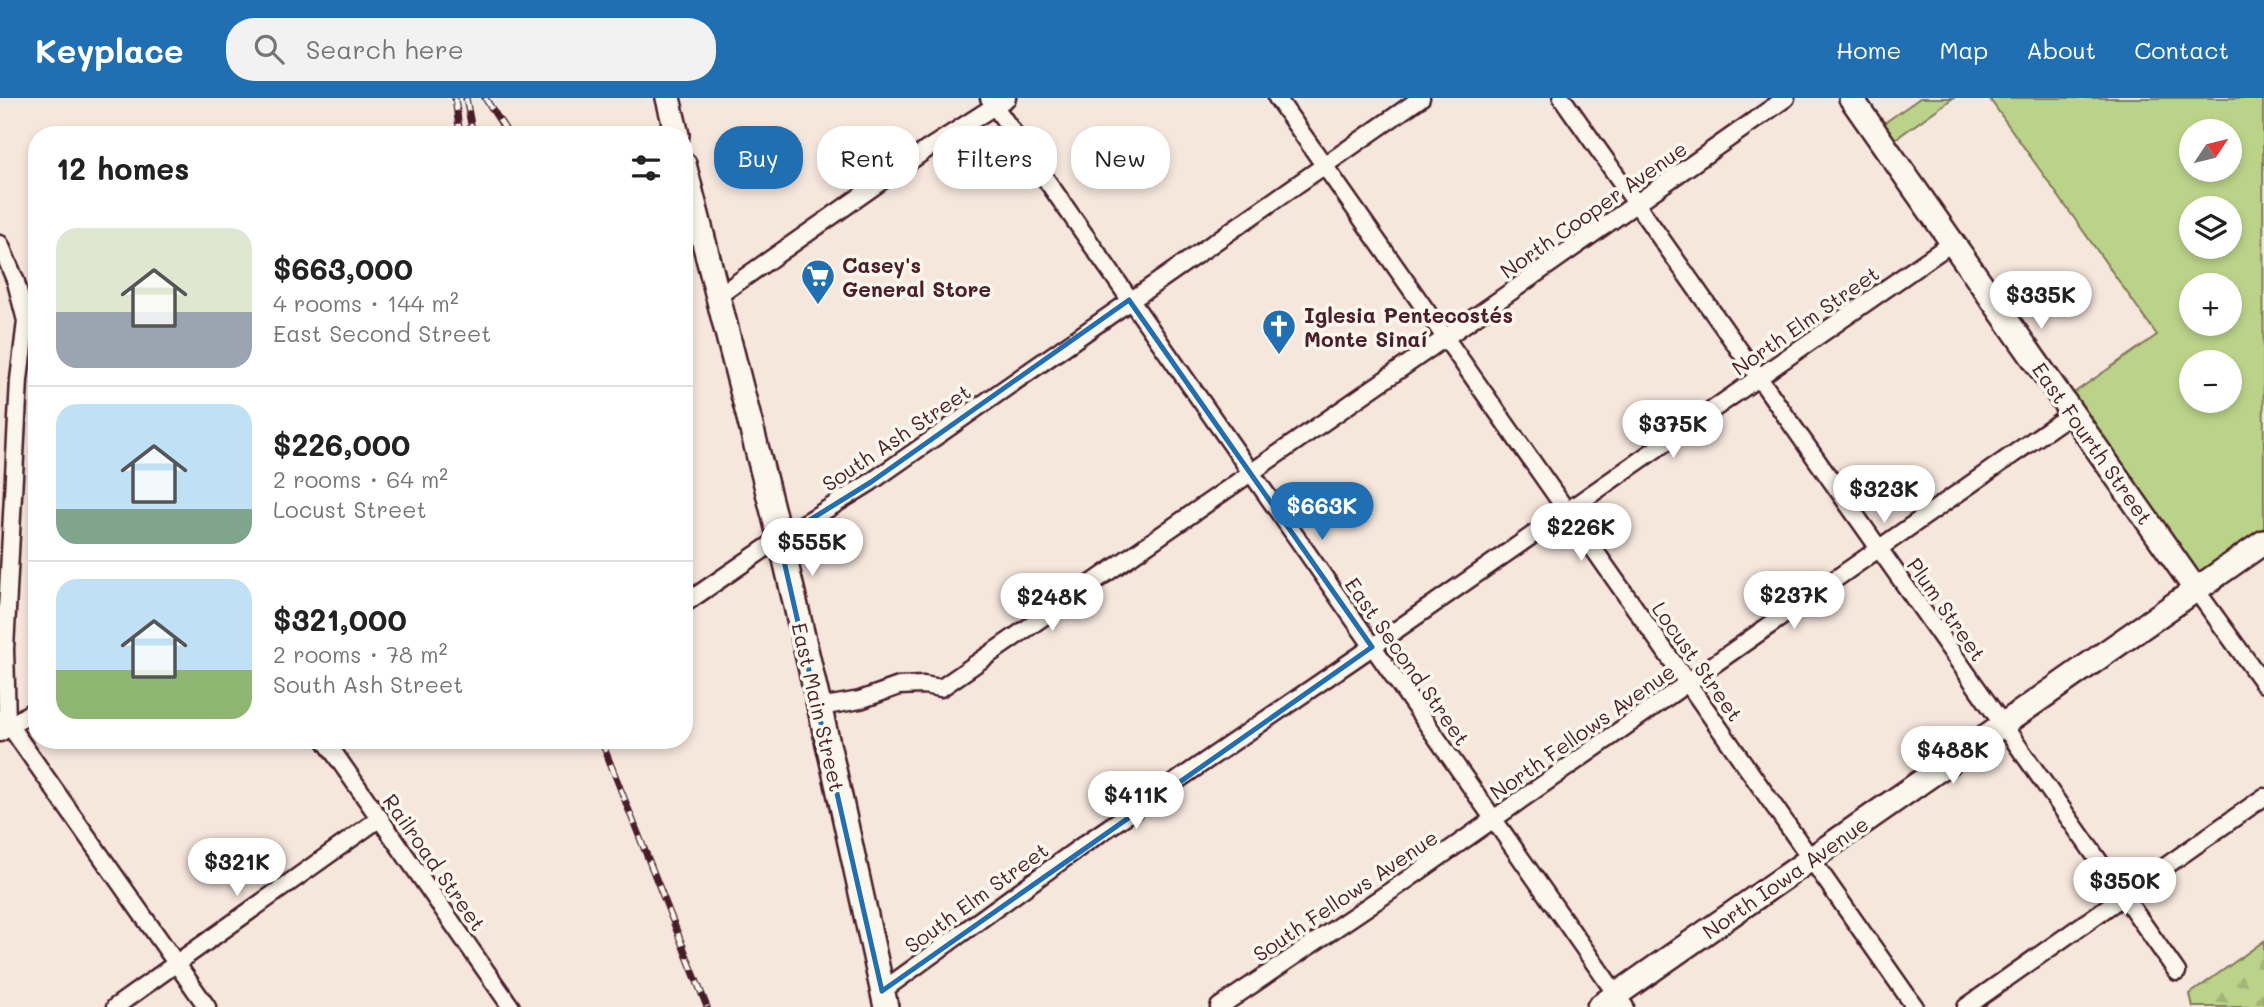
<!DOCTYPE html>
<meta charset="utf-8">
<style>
:root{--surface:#fff;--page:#f2f2f2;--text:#222;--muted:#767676;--line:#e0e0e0;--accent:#1f6fb2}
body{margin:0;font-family:Mali,sans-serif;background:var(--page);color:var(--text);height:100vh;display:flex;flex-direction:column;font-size:26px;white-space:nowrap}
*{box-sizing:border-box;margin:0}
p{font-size:23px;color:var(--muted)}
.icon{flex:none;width:38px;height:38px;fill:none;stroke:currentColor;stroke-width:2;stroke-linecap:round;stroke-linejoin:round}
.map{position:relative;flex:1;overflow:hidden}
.sheet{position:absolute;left:28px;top:28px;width:665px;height:623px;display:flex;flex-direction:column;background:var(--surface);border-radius:28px;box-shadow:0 4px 10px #0003}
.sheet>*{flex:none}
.banner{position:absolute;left:714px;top:28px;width:665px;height:63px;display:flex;gap:14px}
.needle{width:46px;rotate:55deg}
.fabs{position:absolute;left:2179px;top:21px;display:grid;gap:14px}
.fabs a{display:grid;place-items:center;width:63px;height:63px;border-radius:50%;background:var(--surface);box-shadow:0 4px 10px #0003;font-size:35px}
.price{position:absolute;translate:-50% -60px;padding:0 16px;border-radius:24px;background:#fff;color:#222;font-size:23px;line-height:46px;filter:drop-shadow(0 2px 4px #0008)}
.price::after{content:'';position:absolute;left:50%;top:42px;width:21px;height:16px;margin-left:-10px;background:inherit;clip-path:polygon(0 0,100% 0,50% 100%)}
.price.selected{background:var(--accent);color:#fff}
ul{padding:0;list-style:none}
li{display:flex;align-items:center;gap:21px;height:175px;padding:0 28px}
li+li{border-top:2px solid var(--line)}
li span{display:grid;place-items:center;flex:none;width:196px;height:140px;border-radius:21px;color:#555}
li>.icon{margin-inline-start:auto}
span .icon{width:84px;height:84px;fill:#fffc;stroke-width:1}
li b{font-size:30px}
h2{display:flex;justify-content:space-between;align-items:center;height:84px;padding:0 28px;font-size:30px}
.chip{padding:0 24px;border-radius:28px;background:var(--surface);box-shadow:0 4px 10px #0003;font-size:24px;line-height:63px}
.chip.selected{background:var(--accent);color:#fff}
header{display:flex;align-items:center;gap:42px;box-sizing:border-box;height:98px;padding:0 35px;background:var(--accent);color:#fff}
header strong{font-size:33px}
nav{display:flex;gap:38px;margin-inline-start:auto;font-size:24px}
.search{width:490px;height:63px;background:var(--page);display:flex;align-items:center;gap:18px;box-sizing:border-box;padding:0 24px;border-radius:28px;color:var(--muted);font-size:26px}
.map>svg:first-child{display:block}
.green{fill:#bbd389;stroke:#82795a;stroke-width:2;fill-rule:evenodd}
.forest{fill:url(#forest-firs);stroke:#82795a;stroke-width:2}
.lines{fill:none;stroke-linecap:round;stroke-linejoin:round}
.minor-casing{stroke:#4a1f2b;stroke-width:21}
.secondary-casing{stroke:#4a1f2b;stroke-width:28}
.minor{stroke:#fbf7ec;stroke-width:16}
.secondary{stroke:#fbf7ec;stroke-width:23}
.rail-casing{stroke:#4a1f2b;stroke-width:7}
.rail{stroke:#fbf7ec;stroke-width:4.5;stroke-dasharray:13;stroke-linecap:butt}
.marked{fill:none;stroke:#1f6fb2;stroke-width:5;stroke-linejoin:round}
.labels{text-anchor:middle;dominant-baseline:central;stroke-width:7;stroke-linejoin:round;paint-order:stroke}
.street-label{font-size:21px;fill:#4a1f2b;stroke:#fbf7ec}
.poi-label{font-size:21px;font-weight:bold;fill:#4a1f2b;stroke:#fbf7ec;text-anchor:start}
</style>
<header>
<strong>Keyplace</strong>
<div class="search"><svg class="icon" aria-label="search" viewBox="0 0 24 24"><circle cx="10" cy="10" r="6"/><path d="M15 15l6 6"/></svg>Search here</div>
<nav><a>Home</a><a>Map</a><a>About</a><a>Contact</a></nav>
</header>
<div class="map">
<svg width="2264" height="909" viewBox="0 0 2264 909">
<defs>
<pattern id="forest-firs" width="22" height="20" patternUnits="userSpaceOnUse" patternTransform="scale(1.75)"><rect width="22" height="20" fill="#bbd389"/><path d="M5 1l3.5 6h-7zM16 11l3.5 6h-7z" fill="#a2b576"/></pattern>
</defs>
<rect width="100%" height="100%" fill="#f6e7dd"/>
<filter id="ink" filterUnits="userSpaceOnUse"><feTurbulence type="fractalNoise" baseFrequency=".0143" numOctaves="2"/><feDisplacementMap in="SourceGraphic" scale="14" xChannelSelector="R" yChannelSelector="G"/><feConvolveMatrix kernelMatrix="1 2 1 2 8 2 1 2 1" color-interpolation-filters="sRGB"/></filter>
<g filter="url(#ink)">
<!-- green -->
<g class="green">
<polygon points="1920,0 1953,0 1891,44 1880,28"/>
<path d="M1989 0H2263L2264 430 2203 473 2196 476 2068 299 2157 237ZM2191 33H2230V72H2191ZM2191 110H2230V149H2191ZM2191 187H2230V226H2191ZM2191 264H2230V303H2191Z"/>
</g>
<!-- forest -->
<polygon class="forest" points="2264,843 2264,909 2193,909 2190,896"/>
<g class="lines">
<!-- minor casing -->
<g class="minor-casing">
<g id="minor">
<polyline points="989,0 1625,909"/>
<polyline points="1277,0 1915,909"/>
<polyline points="1562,0 2177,874"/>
<polyline points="0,146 16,184 26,223 19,282 5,551 7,624 207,909"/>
<polyline points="718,198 926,52 1007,0"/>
<polyline points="2196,492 2264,586"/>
<polyline points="684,506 779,441 871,384 1421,0"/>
<polyline points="820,609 860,602 899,588 923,587 941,590 1445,240 1786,0"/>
<polyline points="0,635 37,610"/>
<polyline points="325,642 511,909"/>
<polyline points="882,893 1086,745 1372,549 1953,144"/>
<polyline points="115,909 380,720"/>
<polyline points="1219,909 1401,786 2072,315"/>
<polyline points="1966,909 2264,699"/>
</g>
</g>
<!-- secondary casing -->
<g class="secondary-casing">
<g id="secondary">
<polyline points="668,0 677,37"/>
<polyline points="1851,0 2196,492"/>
<polyline points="684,66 785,461 835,676 886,909"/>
<polyline points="1599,909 2264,444"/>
</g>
</g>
<!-- minor -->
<use href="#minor" class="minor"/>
<!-- secondary -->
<use href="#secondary" class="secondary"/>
<!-- rail casing -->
<g class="rail-casing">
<g id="rail">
<polyline points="455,0 460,37"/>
<polyline points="466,0 473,37"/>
<polyline points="485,0 505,31"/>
<polyline points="601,642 707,909"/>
</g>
</g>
<!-- rail -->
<use href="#rail" class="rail"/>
</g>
</g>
<!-- marked area -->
<path class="marked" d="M1129 202 1372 549 882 893 779 441 871 384Z"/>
<!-- icons -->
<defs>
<g id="supermarket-pin" transform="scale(1.75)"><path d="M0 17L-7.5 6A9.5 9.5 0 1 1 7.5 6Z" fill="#1f6fb2" stroke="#fbf7ec"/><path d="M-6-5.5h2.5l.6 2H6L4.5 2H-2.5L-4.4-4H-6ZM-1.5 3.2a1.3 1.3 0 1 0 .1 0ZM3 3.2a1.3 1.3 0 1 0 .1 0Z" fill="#fff"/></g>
<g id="church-pin" transform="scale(1.75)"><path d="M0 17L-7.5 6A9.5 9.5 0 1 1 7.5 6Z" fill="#1f6fb2" stroke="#fbf7ec"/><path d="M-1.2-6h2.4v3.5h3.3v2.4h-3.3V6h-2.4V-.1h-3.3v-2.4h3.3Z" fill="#fff"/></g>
</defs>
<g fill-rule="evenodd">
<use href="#supermarket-pin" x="818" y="178"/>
<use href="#church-pin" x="1279" y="228"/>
</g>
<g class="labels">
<!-- street labels -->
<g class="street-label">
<text transform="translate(1593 111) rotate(-35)">North Cooper Avenue</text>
<text transform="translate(1805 222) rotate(-35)">North Elm Street</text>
<text transform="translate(896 339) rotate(-34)">South Ash Street</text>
<text transform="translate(2093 345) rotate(55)">East Fourth Street</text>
<text transform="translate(1947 511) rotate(55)">Plum Street</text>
<text transform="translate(1408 563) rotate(55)">East Second Street</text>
<text transform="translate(1698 563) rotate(55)">Locust Street</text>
<text transform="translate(819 609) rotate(77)">East Main Street</text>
<text transform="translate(1582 633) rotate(-35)">North Fellows Avenue</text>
<text transform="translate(435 764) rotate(55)">Railroad Street</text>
<text transform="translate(1785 779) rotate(-35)">North Iowa Avenue</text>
<text transform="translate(1345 797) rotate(-34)">South Fellows Avenue</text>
<text transform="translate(976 799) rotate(-36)">South Elm Street</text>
</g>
<!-- poi labels -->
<g class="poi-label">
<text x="842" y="166">Casey's<tspan x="842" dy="24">General Store</tspan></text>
<text x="1304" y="216">Iglesia Pentecostés<tspan x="1304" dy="24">Monte Sinaí</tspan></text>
</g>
</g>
</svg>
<div class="fabs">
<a><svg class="needle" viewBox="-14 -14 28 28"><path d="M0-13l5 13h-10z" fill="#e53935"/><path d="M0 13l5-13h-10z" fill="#767676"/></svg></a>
<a><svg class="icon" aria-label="layers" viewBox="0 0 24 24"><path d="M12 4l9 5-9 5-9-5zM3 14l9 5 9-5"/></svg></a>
<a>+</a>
<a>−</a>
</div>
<b class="price" style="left:2041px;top:233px">$335K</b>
<b class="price" style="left:1673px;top:362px">$375K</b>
<b class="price" style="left:1884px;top:427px">$323K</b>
<b class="price selected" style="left:1322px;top:444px">$663K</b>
<b class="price" style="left:1581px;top:465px">$226K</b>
<b class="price" style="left:812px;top:480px">$555K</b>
<b class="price" style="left:1794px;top:533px">$237K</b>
<b class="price" style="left:1052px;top:535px">$248K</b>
<b class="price" style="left:1953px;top:688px">$488K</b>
<b class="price" style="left:1136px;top:733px">$411K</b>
<b class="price" style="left:237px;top:800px">$321K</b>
<b class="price" style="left:2125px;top:819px">$350K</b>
<div class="banner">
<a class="chip selected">Buy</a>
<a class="chip">Rent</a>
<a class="chip">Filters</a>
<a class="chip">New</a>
</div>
<section class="sheet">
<h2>12 homes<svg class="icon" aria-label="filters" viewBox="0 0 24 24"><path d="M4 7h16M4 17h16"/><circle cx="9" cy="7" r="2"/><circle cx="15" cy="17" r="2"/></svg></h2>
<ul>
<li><span style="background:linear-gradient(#dfe7d0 60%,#9aa5b1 0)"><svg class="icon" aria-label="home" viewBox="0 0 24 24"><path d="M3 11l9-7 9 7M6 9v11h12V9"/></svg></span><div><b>$663,000</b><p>4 rooms · 144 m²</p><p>East Second Street</p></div></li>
<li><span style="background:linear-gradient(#bfe0f5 75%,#7fa58c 0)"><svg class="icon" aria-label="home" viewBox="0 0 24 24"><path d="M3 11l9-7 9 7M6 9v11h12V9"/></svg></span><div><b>$226,000</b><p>2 rooms · 64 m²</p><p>Locust Street</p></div></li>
<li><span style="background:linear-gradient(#bfe0f5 65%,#8fb573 0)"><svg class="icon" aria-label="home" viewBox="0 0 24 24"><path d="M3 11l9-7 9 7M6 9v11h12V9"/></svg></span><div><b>$321,000</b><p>2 rooms · 78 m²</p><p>South Ash Street</p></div></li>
</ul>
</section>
</div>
